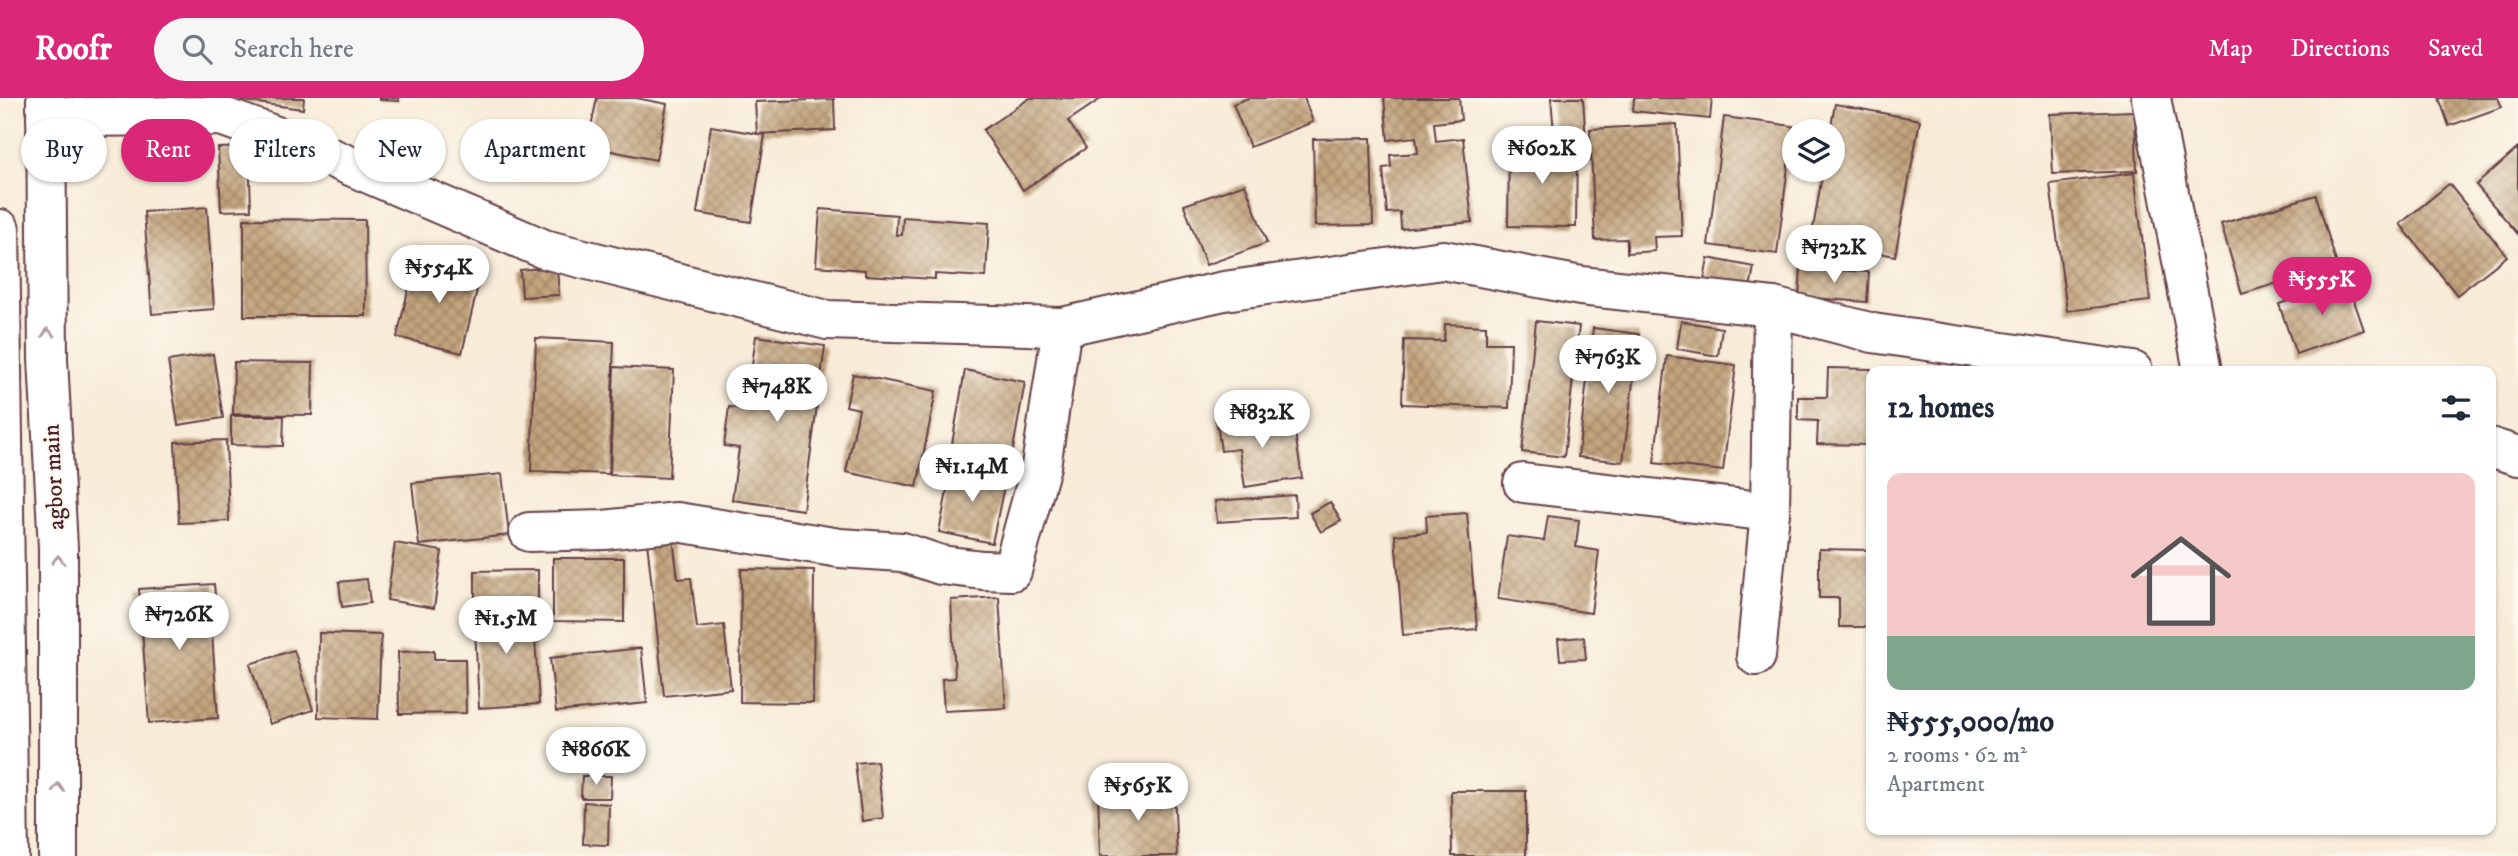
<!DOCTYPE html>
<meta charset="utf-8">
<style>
:root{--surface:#fff;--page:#f6f6f7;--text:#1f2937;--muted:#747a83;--line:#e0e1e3;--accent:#db2777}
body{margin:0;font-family:"IM FELL DW Pica",serif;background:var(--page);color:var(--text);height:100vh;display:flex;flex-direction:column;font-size:26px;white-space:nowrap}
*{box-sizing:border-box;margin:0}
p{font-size:23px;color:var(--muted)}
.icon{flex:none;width:38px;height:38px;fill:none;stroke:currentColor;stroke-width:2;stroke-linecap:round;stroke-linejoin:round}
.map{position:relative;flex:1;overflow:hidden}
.details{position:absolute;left:1866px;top:268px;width:630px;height:469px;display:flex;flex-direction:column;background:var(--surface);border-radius:14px;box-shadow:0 2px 5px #0004}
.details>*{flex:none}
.banner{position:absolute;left:21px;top:21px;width:665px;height:63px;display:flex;gap:14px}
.buttons{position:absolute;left:1782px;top:21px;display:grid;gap:14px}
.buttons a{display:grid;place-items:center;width:63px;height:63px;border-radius:50%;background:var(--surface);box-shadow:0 2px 5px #0004;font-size:35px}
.price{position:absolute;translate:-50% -60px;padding:0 16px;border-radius:24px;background:#fff;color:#222;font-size:23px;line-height:46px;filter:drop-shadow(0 2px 4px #0008)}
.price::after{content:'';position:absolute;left:50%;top:42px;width:21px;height:16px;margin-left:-10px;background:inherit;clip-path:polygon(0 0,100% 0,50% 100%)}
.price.on{background:var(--accent);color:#fff}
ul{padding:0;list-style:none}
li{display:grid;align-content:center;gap:14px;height:371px;padding:0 21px}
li+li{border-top:2px solid var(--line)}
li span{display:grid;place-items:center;height:217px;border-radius:14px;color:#555}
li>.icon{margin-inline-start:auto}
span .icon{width:126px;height:126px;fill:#fffc;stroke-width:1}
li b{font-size:30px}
h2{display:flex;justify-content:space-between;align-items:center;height:84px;padding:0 21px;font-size:30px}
.tag{padding:0 24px;border-radius:32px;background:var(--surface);box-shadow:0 2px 5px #0004;font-size:24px;line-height:63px}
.tag.on{background:var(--accent);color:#fff}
header{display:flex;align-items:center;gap:42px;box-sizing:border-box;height:98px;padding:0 35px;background:var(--accent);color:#fff}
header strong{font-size:33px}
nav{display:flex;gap:38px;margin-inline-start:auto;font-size:24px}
.search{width:490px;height:63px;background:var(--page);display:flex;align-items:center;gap:18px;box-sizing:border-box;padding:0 24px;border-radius:38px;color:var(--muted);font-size:26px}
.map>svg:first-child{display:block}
.building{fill:url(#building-cross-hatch)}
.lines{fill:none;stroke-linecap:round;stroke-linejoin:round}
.minor-casing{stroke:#643e45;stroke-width:42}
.secondary-casing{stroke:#643e45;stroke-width:42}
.minor{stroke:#fff;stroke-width:38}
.secondary{stroke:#fff;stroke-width:38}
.oneway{stroke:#ae9aa0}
.labels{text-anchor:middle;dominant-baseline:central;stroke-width:5;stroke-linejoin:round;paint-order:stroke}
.street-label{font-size:24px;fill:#4a1f2b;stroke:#fbf7ec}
</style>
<header>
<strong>Roofr</strong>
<div class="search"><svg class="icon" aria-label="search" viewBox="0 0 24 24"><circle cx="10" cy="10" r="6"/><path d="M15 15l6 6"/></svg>Search here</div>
<nav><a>Map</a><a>Directions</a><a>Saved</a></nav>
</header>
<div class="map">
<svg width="2518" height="758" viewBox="0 0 2518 758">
<defs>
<pattern id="building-cross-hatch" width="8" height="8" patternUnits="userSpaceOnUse" patternTransform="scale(1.75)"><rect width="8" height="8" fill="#c3a47d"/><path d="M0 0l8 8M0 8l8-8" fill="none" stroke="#a08567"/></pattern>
</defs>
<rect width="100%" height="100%" fill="#fbf7ec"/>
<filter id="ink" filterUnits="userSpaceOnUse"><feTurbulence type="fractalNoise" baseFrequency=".0143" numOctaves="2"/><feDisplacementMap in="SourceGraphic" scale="14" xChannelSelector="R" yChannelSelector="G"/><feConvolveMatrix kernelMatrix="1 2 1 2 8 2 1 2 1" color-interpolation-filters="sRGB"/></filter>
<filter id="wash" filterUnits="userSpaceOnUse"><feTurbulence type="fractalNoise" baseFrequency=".00686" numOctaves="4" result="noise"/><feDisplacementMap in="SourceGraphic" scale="28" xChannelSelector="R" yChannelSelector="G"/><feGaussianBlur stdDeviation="1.57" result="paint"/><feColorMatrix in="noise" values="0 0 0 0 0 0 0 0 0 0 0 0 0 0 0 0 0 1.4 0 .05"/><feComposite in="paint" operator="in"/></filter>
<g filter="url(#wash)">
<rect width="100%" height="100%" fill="#f8ebd8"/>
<g id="blocks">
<!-- building -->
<g class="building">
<polygon points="244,0 304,0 303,11 243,3"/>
<polygon points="379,0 399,0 399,3 379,2"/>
<polygon points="597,0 636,0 667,6 656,62 587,48"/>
<polygon points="1030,0 1102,0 1068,23 1086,50 1023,92 983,32"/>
<polygon points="1248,0 1304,0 1313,24 1250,49 1233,6"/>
<polygon points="1384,0 1459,0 1461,22 1434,25 1436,43 1463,40 1472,124 1401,131 1400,114 1387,115 1383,70 1391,69 1390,57 1418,55 1416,39 1388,42"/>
<polygon points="1551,0 1583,0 1586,44 1555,46"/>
<polygon points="1634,0 1712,0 1710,21 1633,13"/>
<polygon points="2439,0 2498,0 2502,9 2449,28"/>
<polygon points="834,1 835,32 757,36 755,4"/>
<polygon points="1835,6 1920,22 1895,158 1811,142 1823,72 1832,72 1832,33 1830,33"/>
<polygon points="2135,13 2137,73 2053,76 2050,16"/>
<polygon points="1724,19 1793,28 1777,156 1708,147"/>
<polygon points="1677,26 1682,138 1654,139 1655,153 1627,155 1627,141 1595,142 1590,31"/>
<polygon points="711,28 765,37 751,124 697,115"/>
<polygon points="1371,40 1373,127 1315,128 1313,41"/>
<polygon points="1509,46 1577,47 1576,129 1508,128"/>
<polygon points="249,49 251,112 221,113 218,50"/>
<polygon points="2518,50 2518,136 2476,87"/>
<polygon points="2134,75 2150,203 2067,213 2050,86"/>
<polygon points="1245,86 1267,145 1206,167 1184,107"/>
<polygon points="2449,86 2507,158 2457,197 2400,126"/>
<polygon points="2316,97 2337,167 2242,196 2221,126"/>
<polygon points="207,109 214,211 152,216 144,114"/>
<polygon points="820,111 897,117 896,137 902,137 903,119 989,125 986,179 935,176 935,181 865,177 865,172 816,168"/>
<polygon points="244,121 365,122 366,218 244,218"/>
<polygon points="416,159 481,175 462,255 397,239"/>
<polygon points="1708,160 1754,169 1750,190 1704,182"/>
<polygon points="557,169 559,197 522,199 520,172"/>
<polygon points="1801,170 1869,174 1867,204 1799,199"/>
<polygon points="2347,182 2364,232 2296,256 2279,206"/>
<polygon points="1536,223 1579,228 1564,359 1522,354"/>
<polygon points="1681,223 1722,230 1718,258 1677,251"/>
<polygon points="1445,226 1486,228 1486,245 1511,245 1509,310 1402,306 1404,242 1444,243"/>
<polygon points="1593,230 1639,236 1623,364 1578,359"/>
<polygon points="756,238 825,248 803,412 732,402 739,350 724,348 729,309 746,311"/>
<polygon points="536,240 614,244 609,376 531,373"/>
<polygon points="213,256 223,320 178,327 168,263"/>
<polygon points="1667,258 1736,267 1723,373 1654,365"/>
<polygon points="234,264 313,265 312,317 233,316"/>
<polygon points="614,269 674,272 669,380 610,377"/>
<polygon points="1828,270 1871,271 1871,347 1817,346 1818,323 1798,322 1798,299 1827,299"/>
<polygon points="965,272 1025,284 1009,374 949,363"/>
<polygon points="853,276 936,293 917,389 846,374 859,311 846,308"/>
<polygon points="1239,315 1242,330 1293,322 1302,380 1245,389 1239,351 1221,353 1216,319"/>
<polygon points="231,318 284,318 283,348 231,347"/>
<polygon points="226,342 229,423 179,425 175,344"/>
<polygon points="952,368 1006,379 992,445 939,434"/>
<polygon points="502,376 509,437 419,447 412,385"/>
<polygon points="1295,397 1296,419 1217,424 1215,403"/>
<polygon points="1330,404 1341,423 1321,434 1310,415"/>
<polygon points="1467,415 1477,531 1403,537 1395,437 1427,434 1426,418"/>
<polygon points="1548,418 1579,422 1576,449 1599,453 1591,515 1498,501 1507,438 1544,443"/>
<polygon points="673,441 678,481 691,480 697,530 724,527 731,591 664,598 647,444"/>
<polygon points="395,445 442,453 434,510 387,502"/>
<polygon points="1819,451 1871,452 1871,529 1839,529 1839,500 1819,500"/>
<polygon points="553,460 624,460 624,524 553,523"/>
<polygon points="741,471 814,472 813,605 740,604"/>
<polygon points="538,472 538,502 475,504 475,473"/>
<polygon points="367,481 370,505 342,509 339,484"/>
<polygon points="214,486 217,520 211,521 218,620 149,625 139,491"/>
<polygon points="999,499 1006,610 944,613 942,581 955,580 951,502"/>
<polygon points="533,506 539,606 479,610 474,509"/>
<polygon points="319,535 381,537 378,621 318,619"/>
<polygon points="1584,539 1586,561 1560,562 1558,541"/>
<polygon points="641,550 647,605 556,614 550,560"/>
<polygon points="294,552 313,612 270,626 250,566"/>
<polygon points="434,553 434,561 465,561 466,615 399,616 398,554"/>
<polygon points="877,663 883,720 862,723 855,665"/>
<polygon points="582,678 611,678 610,700 581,700"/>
<polygon points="1174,691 1177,758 1100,758 1098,694"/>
<polygon points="1451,693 1526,693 1526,758 1452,758"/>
<polygon points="584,704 609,706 608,747 583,746"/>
</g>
</g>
</g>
<g filter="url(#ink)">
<use href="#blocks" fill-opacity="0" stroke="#643e45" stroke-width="2"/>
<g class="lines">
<!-- minor casing -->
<g class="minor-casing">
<g id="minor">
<polyline points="2151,0 2203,273"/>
<polyline points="46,19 221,18 304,48 544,151 827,222 1062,229 1224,193 1443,162 1581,188 1773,209 1873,235 2133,273"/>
<polyline points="2490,349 2518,358"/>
<polyline points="1523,385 1770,414"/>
<polyline points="529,434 604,432 677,424 840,450 902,454 941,467 983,472 1012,473 1041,368 1062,229"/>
<polyline points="1756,558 1770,414 1773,209"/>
</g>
</g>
<!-- secondary casing -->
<g class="secondary-casing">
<g id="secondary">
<polyline points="46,0 48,261 58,450 58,758"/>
<polyline points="0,131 9,758"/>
</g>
</g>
<!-- minor -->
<use href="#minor" class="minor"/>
<!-- secondary -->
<use href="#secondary" class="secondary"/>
</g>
<!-- one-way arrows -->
<defs><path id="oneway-chevron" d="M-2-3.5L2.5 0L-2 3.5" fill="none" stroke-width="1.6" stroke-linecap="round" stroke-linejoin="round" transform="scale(1.75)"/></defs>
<g class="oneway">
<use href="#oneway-chevron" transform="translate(48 235) rotate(-91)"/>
<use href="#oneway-chevron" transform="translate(58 462) rotate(-90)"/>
<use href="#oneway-chevron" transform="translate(58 690) rotate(-90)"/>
</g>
</g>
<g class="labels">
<!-- street labels -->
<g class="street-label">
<text transform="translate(54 379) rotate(-93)">agbor main</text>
</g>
</g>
</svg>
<div class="buttons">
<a><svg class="icon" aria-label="layers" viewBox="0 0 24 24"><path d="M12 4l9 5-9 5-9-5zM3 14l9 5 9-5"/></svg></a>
</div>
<b class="price" style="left:1542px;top:88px">₦602K</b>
<b class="price" style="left:1834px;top:187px">₦732K</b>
<b class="price" style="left:439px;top:207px">₦554K</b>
<b class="price on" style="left:2322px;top:219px">₦555K</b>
<b class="price" style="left:1608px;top:297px">₦763K</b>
<b class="price" style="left:777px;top:326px">₦748K</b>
<b class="price" style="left:1262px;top:352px">₦832K</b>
<b class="price" style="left:972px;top:406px">₦1.14M</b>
<b class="price" style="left:179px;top:554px">₦726K</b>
<b class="price" style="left:506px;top:558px">₦1.5M</b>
<b class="price" style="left:596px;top:689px">₦866K</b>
<b class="price" style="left:1138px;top:725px">₦565K</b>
<div class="banner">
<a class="tag">Buy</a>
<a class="tag on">Rent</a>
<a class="tag">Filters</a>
<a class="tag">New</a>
<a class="tag">Apartment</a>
</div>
<section class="details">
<h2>12 homes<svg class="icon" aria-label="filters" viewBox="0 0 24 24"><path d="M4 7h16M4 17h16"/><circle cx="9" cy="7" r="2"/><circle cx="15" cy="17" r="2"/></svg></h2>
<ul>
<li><span style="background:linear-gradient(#f6c9c9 75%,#7fa58c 0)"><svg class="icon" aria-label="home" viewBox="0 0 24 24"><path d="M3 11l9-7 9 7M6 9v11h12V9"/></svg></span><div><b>₦555,000/mo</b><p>2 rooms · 62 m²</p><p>Apartment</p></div></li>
</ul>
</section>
</div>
